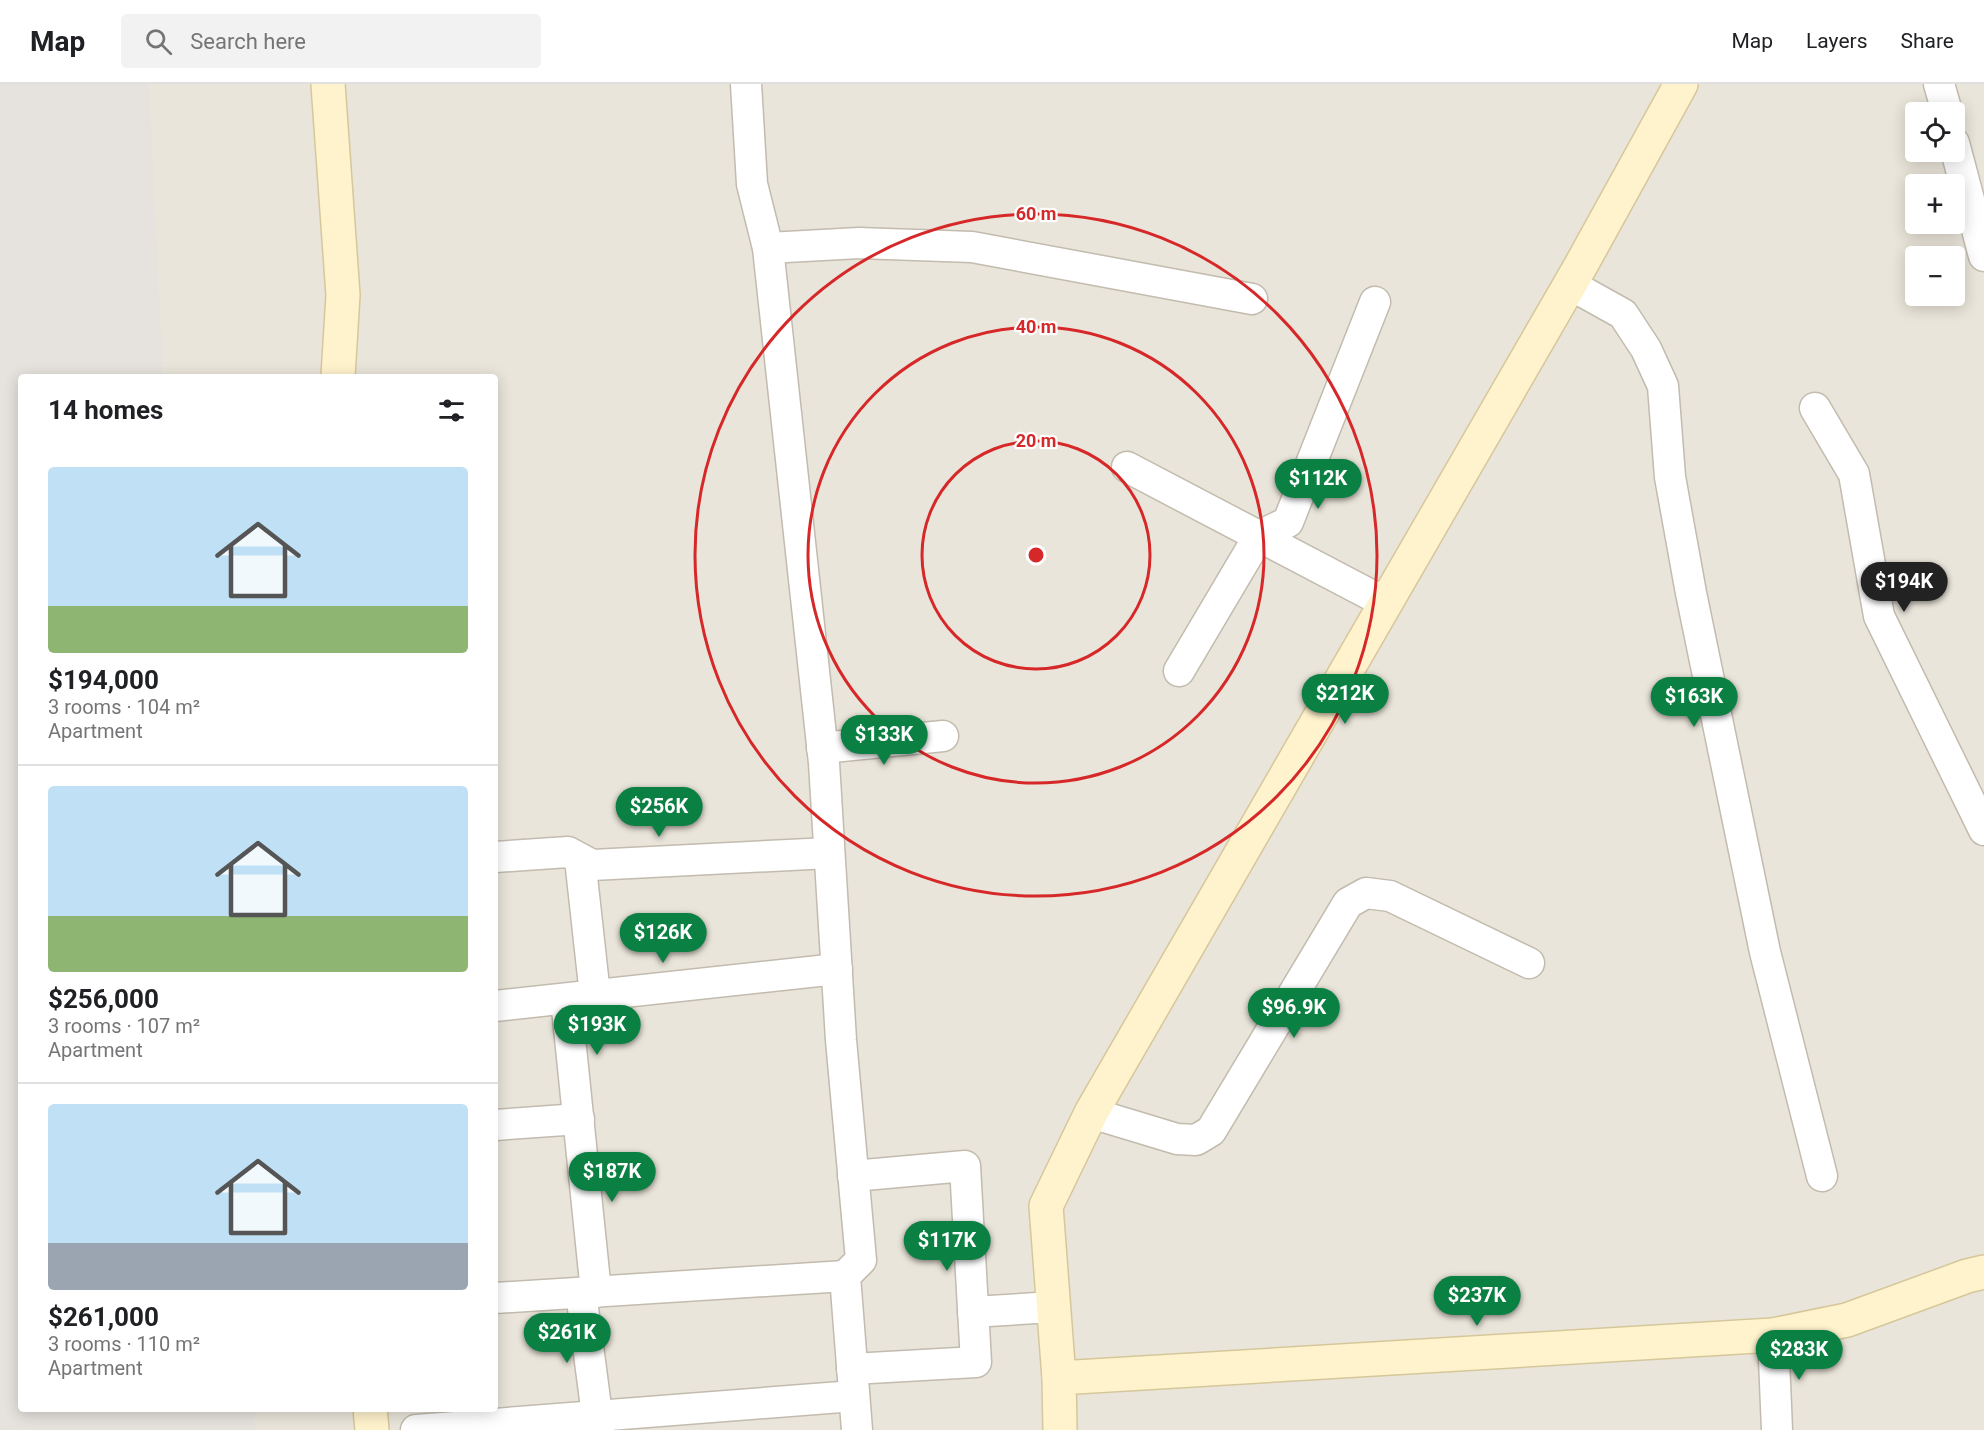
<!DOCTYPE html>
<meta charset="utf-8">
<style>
:root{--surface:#fff;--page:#f2f2f2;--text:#202124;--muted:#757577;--line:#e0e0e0;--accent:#0b8043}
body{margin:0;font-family:Roboto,sans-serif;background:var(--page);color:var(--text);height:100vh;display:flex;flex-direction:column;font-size:22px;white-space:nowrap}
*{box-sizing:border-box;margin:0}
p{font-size:20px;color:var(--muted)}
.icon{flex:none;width:33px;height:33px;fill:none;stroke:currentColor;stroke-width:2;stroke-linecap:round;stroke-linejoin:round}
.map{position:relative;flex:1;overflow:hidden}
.details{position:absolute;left:18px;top:290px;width:480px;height:1038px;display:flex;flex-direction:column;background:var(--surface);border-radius:6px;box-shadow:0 3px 15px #0003}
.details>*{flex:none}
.fabs{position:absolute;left:1905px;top:18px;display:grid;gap:12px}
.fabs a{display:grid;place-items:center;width:60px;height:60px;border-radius:6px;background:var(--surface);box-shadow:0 3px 15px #0003;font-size:30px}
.price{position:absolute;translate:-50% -51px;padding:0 14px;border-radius:21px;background:var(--accent);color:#fff;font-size:20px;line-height:39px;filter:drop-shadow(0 2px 3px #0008)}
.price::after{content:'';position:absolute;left:50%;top:36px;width:18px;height:14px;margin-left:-9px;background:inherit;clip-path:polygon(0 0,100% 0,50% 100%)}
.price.active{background:#222;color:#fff}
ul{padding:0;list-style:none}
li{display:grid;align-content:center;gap:12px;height:318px;padding:0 30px}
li+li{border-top:2px solid var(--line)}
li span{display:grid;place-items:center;height:186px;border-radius:6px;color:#555}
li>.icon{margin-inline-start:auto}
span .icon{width:108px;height:108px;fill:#fffc;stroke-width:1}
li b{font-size:26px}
h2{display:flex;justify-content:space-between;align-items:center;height:72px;padding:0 30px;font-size:26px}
header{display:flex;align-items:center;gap:36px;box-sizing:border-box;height:84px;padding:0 30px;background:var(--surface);border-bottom:2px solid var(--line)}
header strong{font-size:28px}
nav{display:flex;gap:33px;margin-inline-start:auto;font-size:21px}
.search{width:420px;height:54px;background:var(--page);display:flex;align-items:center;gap:15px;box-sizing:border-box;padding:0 21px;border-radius:6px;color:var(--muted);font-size:22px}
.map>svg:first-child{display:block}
.residential{fill:#eae5da;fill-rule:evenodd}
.industrial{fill:#e6e2dd}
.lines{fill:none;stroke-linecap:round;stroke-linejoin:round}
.street-casing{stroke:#c2bbae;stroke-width:33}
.secondary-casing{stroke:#d6c79b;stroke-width:36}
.street{stroke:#fff;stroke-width:30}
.secondary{stroke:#fff3cd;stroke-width:33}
.ring{fill:none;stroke:#d62828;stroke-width:3}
.centre{fill:#d62828;stroke:#fff;stroke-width:3}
.ring-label{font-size:18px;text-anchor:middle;font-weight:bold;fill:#d62828;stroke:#fff;stroke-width:4.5;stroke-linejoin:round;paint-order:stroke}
</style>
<header>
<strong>Map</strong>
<div class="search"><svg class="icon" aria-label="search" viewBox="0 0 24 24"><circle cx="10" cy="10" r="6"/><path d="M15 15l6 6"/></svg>Search here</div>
<nav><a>Map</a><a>Layers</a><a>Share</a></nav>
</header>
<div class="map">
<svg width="1984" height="1346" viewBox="0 0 1984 1346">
<rect width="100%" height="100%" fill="#f6f3ec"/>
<!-- residential -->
<path class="residential" d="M0 0H1984V1346H0ZM1916 28H1954V68H1916ZM1916 100H1954V140H1916ZM1916 172H1954V212H1916ZM21 292H495V1324H21Z"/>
<!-- industrial -->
<polygon class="industrial" points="0,0 149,0 163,292 21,292 21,1324 254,1325 256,1346 0,1346"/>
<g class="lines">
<!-- street casing -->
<g class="street-casing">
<g id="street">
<polyline points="746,0 752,100 768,164 824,679 841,956 861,1176 845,1192 857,1346"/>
<polyline points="1939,0 1947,28"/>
<polyline points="1954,59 1984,172"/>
<polyline points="768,164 859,159 972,163 1252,215"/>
<polyline points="1569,200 1623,230 1646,265 1663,302 1670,393 1691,509 1765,868 1822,1092"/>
<polyline points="1815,324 1854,390 1879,532 1984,746"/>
<polyline points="1127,383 1386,519"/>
<polyline points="1179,587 1259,452 1288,438 1375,218"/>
<polyline points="822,664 943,652"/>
<polyline points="495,773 568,768 592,781 829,769"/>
<polyline points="580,775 595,911"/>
<polyline points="566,915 596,1208"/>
<polyline points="495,922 837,885"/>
<polyline points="1091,1029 1177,1055 1196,1056 1211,1047 1348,819 1366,809 1390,812 1529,879"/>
<polyline points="495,1041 579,1035"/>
<polyline points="581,1209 599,1346"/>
<polyline points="495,1214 845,1192"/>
<polyline points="973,1228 1053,1223"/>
<polyline points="1773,1251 1777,1346"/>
<polyline points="852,1285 976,1278 965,1082 853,1092"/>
<polyline points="416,1346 854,1312"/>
</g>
</g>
<!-- secondary casing -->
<g class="secondary-casing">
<g id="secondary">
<polyline points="328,0 343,211 338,292"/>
<polyline points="1059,1294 1046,1122 1091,1029 1580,183 1681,0"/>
<polyline points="370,1324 372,1346"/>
<polyline points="1060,1346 1059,1294 1773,1251 1847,1236 1967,1192 1984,1188"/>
</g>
</g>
<!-- street -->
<use href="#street" class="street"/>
<!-- secondary -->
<use href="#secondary" class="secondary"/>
</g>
<!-- distance rings -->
<g class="ring">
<circle cx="1036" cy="471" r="114"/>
<circle cx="1036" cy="471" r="228"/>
<circle cx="1036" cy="471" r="341"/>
</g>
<circle cx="1036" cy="471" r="9" class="centre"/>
<g class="ring-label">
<text x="1036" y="136">60 m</text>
<text x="1036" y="249">40 m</text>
<text x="1036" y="363">20 m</text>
</g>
</svg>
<div class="fabs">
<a><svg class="icon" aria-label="locate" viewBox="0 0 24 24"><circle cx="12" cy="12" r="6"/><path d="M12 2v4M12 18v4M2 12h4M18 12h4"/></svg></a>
<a>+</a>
<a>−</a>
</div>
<b class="price" style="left:1318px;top:426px">$112K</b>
<b class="price active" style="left:1904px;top:529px">$194K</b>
<b class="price" style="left:1345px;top:641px">$212K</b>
<b class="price" style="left:1694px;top:644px">$163K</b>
<b class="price" style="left:884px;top:682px">$133K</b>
<b class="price" style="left:659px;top:754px">$256K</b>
<b class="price" style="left:663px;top:880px">$126K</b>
<b class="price" style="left:1294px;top:955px">$96.9K</b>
<b class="price" style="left:597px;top:972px">$193K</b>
<b class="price" style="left:612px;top:1119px">$187K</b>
<b class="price" style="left:947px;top:1188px">$117K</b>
<b class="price" style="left:1477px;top:1243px">$237K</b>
<b class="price" style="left:567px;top:1280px">$261K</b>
<b class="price" style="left:1799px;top:1297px">$283K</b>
<section class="details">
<h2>14 homes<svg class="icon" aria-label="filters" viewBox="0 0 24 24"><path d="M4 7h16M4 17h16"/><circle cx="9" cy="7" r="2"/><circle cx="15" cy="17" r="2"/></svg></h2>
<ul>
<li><span style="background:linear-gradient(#bfe0f5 75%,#8fb573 0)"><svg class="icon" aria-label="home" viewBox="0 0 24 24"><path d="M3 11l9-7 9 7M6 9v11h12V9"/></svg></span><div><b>$194,000</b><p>3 rooms · 104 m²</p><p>Apartment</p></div></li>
<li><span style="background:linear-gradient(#bfe0f5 70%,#8fb573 0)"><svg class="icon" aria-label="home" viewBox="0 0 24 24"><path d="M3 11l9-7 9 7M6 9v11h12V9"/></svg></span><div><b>$256,000</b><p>3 rooms · 107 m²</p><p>Apartment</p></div></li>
<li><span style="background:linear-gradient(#bfe0f5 75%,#9aa5b1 0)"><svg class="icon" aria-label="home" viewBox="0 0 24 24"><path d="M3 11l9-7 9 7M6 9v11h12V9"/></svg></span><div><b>$261,000</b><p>3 rooms · 110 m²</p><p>Apartment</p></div></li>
</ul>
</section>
</div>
